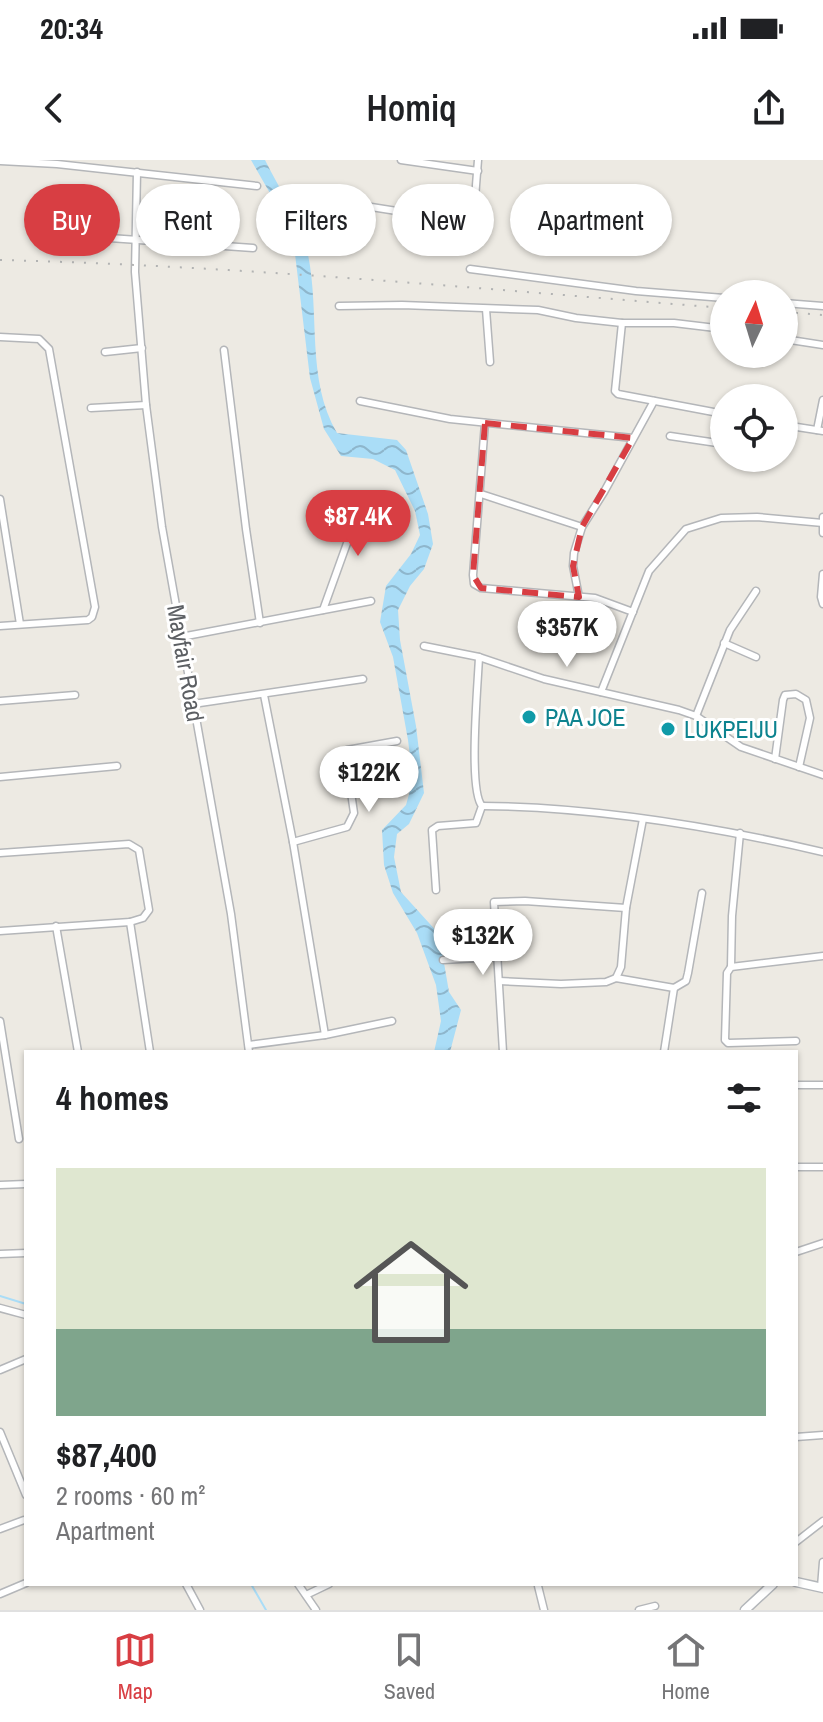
<!DOCTYPE html>
<meta charset="utf-8">
<style>
:root{--surface:#fff;--page:#f2f2f2;--text:#202124;--muted:#757577;--line:#e0e0e0;--accent:#d83e43}
body{margin:0;font-family:"Archivo Narrow",sans-serif;background:var(--page);color:var(--text);height:100vh;display:flex;flex-direction:column;font-size:30px;white-space:nowrap}
*{box-sizing:border-box;margin:0}
p{font-size:26px;color:var(--muted)}
.icon{flex:none;width:44px;height:44px;fill:none;stroke:currentColor;stroke-width:2;stroke-linecap:round;stroke-linejoin:round}
.map{position:relative;flex:1;overflow:hidden}
.details{position:absolute;left:24px;top:890px;width:774px;height:536px;display:flex;flex-direction:column;background:var(--surface);border-radius:0px;box-shadow:0 2px 6px #0004}
.details>*{flex:none}
.banner{position:absolute;left:24px;top:24px;width:776px;height:72px;display:flex;gap:16px}
.needle{width:52px;rotate:4deg}
.fabs{position:absolute;left:710px;top:120px;display:grid;gap:16px}
.fabs a{display:grid;place-items:center;width:88px;height:88px;border-radius:50%;background:var(--surface);box-shadow:0 2px 6px #0004;font-size:40px}
.price{position:absolute;translate:-50% -68px;padding:0 18px;border-radius:28px;background:#fff;color:#222;font-size:26px;line-height:52px;filter:drop-shadow(0 2px 4px #0008)}
.price::after{content:'';position:absolute;left:50%;top:48px;width:24px;height:18px;margin-left:-12px;background:inherit;clip-path:polygon(0 0,100% 0,50% 100%)}
.price.current{background:var(--accent);color:#fff}
ul{padding:0;list-style:none}
li{display:grid;align-content:center;gap:16px;height:424px;padding:0 32px}
li+li{border-top:2px solid var(--line)}
li span{display:grid;place-items:center;height:248px;border-radius:0px;color:#555}
li>.icon{margin-inline-start:auto}
span .icon{width:144px;height:144px;fill:#fffc;stroke-width:1}
li b{font-size:34px}
h2{display:flex;justify-content:space-between;align-items:center;height:96px;padding:0 32px;font-size:34px}
.pill{padding:0 28px;border-radius:36px;background:var(--surface);box-shadow:0 2px 6px #0004;font-size:28px;line-height:72px}
.pill.current{background:var(--accent);color:#fff}
.status{display:flex;justify-content:space-between;align-items:center;height:56px;padding:0 40px;background:var(--surface);direction:ltr}
.status svg{height:22px;fill:currentColor}
header{display:flex;justify-content:space-between;align-items:center;height:104px;padding:0 32px;background:var(--surface);font-size:36px;font-weight:600}
.dock{display:flex;justify-content:space-around;align-items:center;height:112px;border-top:2px solid var(--line);background:var(--surface);font-size:22px;color:var(--muted)}
.dock a{display:grid;justify-items:center;gap:4px}
.dock .current{color:var(--accent)}
.map>svg:first-child{display:block}
.water{fill:url(#water-waves)}
.lines{fill:none;stroke-linecap:round;stroke-linejoin:round}
.stream{stroke:#aaddf7;stroke-width:2}
.street-casing{stroke:#b4b6b9;stroke-width:9}
.secondary-casing{stroke:#b3b6ba;stroke-width:11}
.street{stroke:#fff;stroke-width:6}
.secondary{stroke:#fff;stroke-width:8}
.rail{stroke:#b2b3b3;stroke-width:2;stroke-dasharray:2 10;stroke-linecap:butt}
.marked{fill:none;stroke:#d83e43;stroke-width:6;stroke-dasharray:16 10;stroke-linejoin:round}
.culture-dot{fill:#0f9aa8;stroke:#fff;stroke-width:3}
.labels{text-anchor:middle;dominant-baseline:central;stroke-width:6;stroke-linejoin:round;paint-order:stroke}
.street-label{font-size:24px;fill:#5c5f63;stroke:#fff}
.culture-label{font-size:24px;fill:#0d838f;stroke:#fff;text-anchor:start}
</style>
<div class="status"><b>20:34</b><svg viewBox="0 0 49 12"><path d="M0 12V9h3v3zM5 12V6h3v6zM10 12V3h3v9zM15 12V0h3v12zM26 1h20v11H26zM47 4h2v5h-2z"/></svg></div>
<header><svg class="icon" aria-label="back" viewBox="0 0 24 24"><path d="M15 5l-7 7 7 7"/></svg>Homiq<svg class="icon" aria-label="share" viewBox="0 0 24 24"><path d="M12 15V3M7 8l5-5 5 5M5 13v7h14v-7"/></svg></header>
<div class="map">
<svg width="823" height="1450" viewBox="0 0 823 1450">
<defs>
<pattern id="water-waves" width="16" height="10" patternUnits="userSpaceOnUse" patternTransform="scale(2)"><rect width="16" height="10" fill="#aaddf7"/><path d="M0 5q4-4 8 0t8 0" fill="none" stroke="#8eb6cc"/></pattern>
</defs>
<rect width="100%" height="100%" fill="#edeae3"/>
<!-- water -->
<path class="water" d="M251 0H265C279 28 299 59 307 90 321 151 305 218 337 273L397 280 406 290 428 354 433 384 424 409 410 426 398 450 400 480 416 566 424 633 409 664 397 674 394 697 401 732 439 774 449 832 461 850 450 892H434L441 861 436 825 417 773 393 733 384 705 382 670 406 645 413 620 408 580 393 497 380 462 386 426 411 394 420 375 415 351 395 310 373 299 341 296 324 269 310 218 295 94 271 35Z"/>
<g class="lines">
<!-- stream -->
<g class="stream">
<polyline points="0,1136 26,1144"/>
<polyline points="251,1424 266,1450"/>
</g>
<!-- street casing -->
<g class="street-casing">
<g id="street">
<polyline points="401,0 478,11"/>
<polyline points="0,1 57,4 257,26"/>
<polyline points="137,12 135,112 146,245 162,367 231,754 249,892"/>
<polyline points="295,35 473,63"/>
<polyline points="52,74 253,88"/>
<polyline points="471,89 478,0"/>
<polyline points="470,109 636,131 724,138"/>
<polyline points="784,143 823,146"/>
<polyline points="339,146 402,145 538,150 576,158 622,163 674,163 724,169"/>
<polyline points="486,149 490,202"/>
<polyline points="622,163 615,231 618,234 724,254"/>
<polyline points="0,177 39,179 49,189 95,447 92,457 88,460 0,466"/>
<polyline points="784,179 823,185"/>
<polyline points="224,190 246,369 260,463"/>
<polyline points="105,192 142,188"/>
<polyline points="360,241 450,259 633,278"/>
<polyline points="91,248 146,245"/>
<polyline points="485,263 473,415 474,424 481,428 595,438 633,452"/>
<polyline points="784,265 823,271"/>
<polyline points="817,270 823,240"/>
<polyline points="670,276 724,284"/>
<polyline points="481,334 582,367"/>
<polyline points="0,339 20,464"/>
<polyline points="823,357 823,373"/>
<polyline points="823,414 821,437 823,444"/>
<polyline points="579,437 573,406 574,393 582,367 604,332 654,241"/>
<polyline points="323,450 364,336"/>
<polyline points="181,477 371,441"/>
<polyline points="724,483 756,497"/>
<polyline points="424,486 479,497"/>
<polyline points="601,532 649,411 686,369 721,358 757,357 823,363"/>
<polyline points="264,535 293,682 325,875"/>
<polyline points="0,541 75,535"/>
<polyline points="193,544 363,519"/>
<polyline points="696,556 730,470 756,431"/>
<polyline points="775,599 783,540 785,535 796,534 806,540 810,558 799,607"/>
<polyline points="0,617 117,606"/>
<path d="M482 646C597 647 711 666 823 692"/>
<polyline points="293,682 347,667 354,653 346,598 347,590 397,581"/>
<polyline points="0,693 129,684 139,690 149,750 143,758 130,762 0,771"/>
<path d="M436 730 432 670 438 666 476 663 482 646C468 630 478 523 479 497L544 519 679 550 696 556 741 587 823 615"/>
<polyline points="130,762 150,892"/>
<polyline points="56,766 78,892"/>
<polyline points="443,800 496,797"/>
<polyline points="731,807 732,756 740,673"/>
<polyline points="616,818 621,807 626,748 643,659"/>
<polyline points="499,821 561,824 606,822 616,818 674,828 686,821 688,813 702,733"/>
<polyline points="0,861 19,979"/>
<polyline points="796,881 728,883 725,880 727,813 731,807 823,796"/>
<polyline points="249,885 325,875 392,861"/>
<polyline points="503,892 494,742 525,741 626,748"/>
<polyline points="664,892 674,828"/>
<polyline points="796,925 823,925"/>
<polyline points="796,1007 823,1007"/>
<polyline points="0,1025 26,1024"/>
<polyline points="796,1092 823,1083"/>
<polyline points="0,1094 26,1093"/>
<polyline points="0,1148 26,1155"/>
<polyline points="0,1210 26,1199"/>
<polyline points="0,1272 26,1335"/>
<polyline points="796,1277 823,1275"/>
<polyline points="0,1369 24,1360"/>
<polyline points="796,1382 823,1361"/>
<polyline points="186,1424 200,1450"/>
<polyline points="298,1424 316,1450"/>
<polyline points="538,1426 544,1450"/>
<polyline points="821,1427 823,1402"/>
<polyline points="0,1434 26,1423"/>
<polyline points="306,1435 329,1424"/>
<polyline points="639,1450 655,1446"/>
</g>
</g>
<!-- secondary casing -->
<g class="secondary-casing">
<g id="secondary">
<polyline points="796,1422 823,1428"/>
<polyline points="745,1450 773,1424"/>
</g>
</g>
<!-- street -->
<use href="#street" class="street"/>
<!-- secondary -->
<use href="#secondary" class="secondary"/>
<!-- rail -->
<g class="rail">
<path d="M0 100C242 106 483 129 724 148"/>
<polyline points="784,152 823,155"/>
</g>
</g>
<!-- marked area -->
<path class="marked" d="M485 263 633 278 582 367 573 406 579 437 481 428 473 415Z"/>
<!-- markers -->
<g class="culture-dot">
<circle cx="529" cy="557" r="8"/>
<circle cx="668" cy="569" r="8"/>
</g>
<g class="labels">
<!-- street labels -->
<g class="street-label">
<text transform="translate(186 503) rotate(80)">Mayfair Road</text>
</g>
<!-- culture labels -->
<g class="culture-label">
<text x="545" y="557">PAA JOE</text>
<text x="684" y="569">LUKPEIJU</text>
</g>
</g>
</svg>
<div class="fabs">
<a><svg class="needle" viewBox="-14 -14 28 28"><path d="M0-13l5 13h-10z" fill="#e53935"/><path d="M0 13l5-13h-10z" fill="#757577"/></svg></a>
<a><svg class="icon" aria-label="locate" viewBox="0 0 24 24"><circle cx="12" cy="12" r="6"/><path d="M12 2v4M12 18v4M2 12h4M18 12h4"/></svg></a>
</div>
<b class="price current" style="left:358px;top:398px">$87.4K</b>
<b class="price" style="left:567px;top:509px">$357K</b>
<b class="price" style="left:369px;top:654px">$122K</b>
<b class="price" style="left:483px;top:817px">$132K</b>
<div class="banner">
<a class="pill current">Buy</a>
<a class="pill">Rent</a>
<a class="pill">Filters</a>
<a class="pill">New</a>
<a class="pill">Apartment</a>
</div>
<section class="details">
<h2>4 homes<svg class="icon" aria-label="filters" viewBox="0 0 24 24"><path d="M4 7h16M4 17h16"/><circle cx="9" cy="7" r="2"/><circle cx="15" cy="17" r="2"/></svg></h2>
<ul>
<li><span style="background:linear-gradient(#dfe7d0 65%,#7fa58c 0)"><svg class="icon" aria-label="home" viewBox="0 0 24 24"><path d="M3 11l9-7 9 7M6 9v11h12V9"/></svg></span><div><b>$87,400</b><p>2 rooms · 60 m²</p><p>Apartment</p></div></li>
</ul>
</section>
</div>
<nav class="dock">
<a class="current"><svg class="icon" aria-label="map" viewBox="0 0 24 24"><path d="M3 6l6-2 6 2 6-2v14l-6 2-6-2-6 2zM9 4v14M15 6v14"/></svg>Map</a>
<a><svg class="icon" aria-label="saved" viewBox="0 0 24 24"><path d="M7 4h10v16l-5-4-5 4z"/></svg>Saved</a>
<a><svg class="icon" aria-label="home" viewBox="0 0 24 24"><path d="M3 11l9-7 9 7M6 9v11h12V9"/></svg>Home</a>
</nav>
